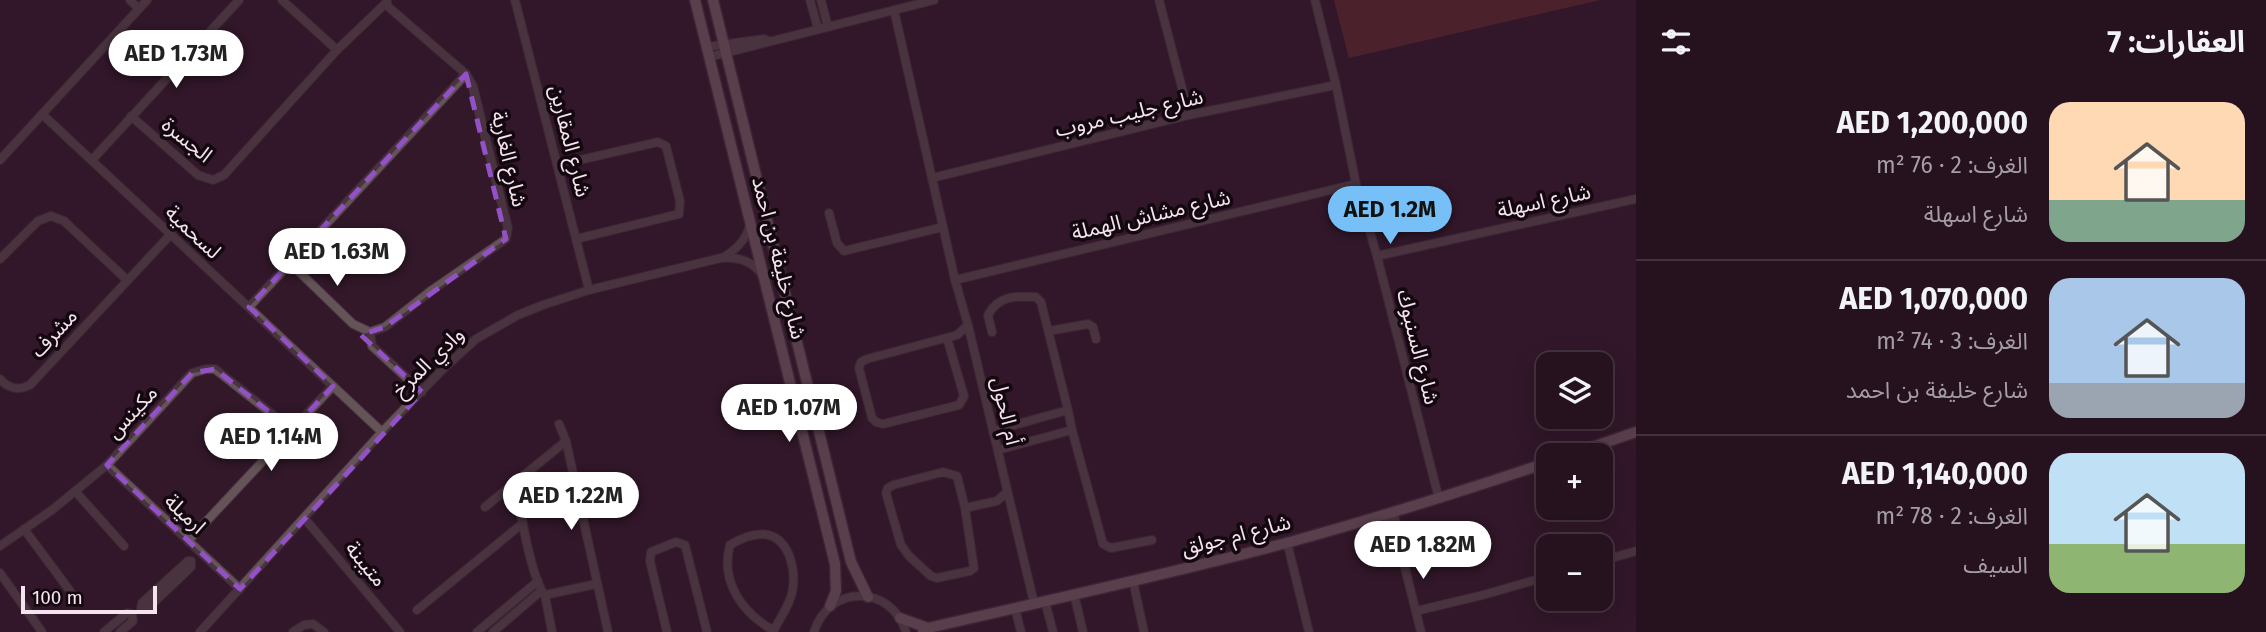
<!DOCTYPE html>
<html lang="ar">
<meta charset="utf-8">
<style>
:root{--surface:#26121f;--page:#2e1b28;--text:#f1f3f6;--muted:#a49ea4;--line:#42323d;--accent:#77bff7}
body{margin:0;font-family:"Fira Sans","Noto Sans Arabic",sans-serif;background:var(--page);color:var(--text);direction:rtl;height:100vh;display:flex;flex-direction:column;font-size:26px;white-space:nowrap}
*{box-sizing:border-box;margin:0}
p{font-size:23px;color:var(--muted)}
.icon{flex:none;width:38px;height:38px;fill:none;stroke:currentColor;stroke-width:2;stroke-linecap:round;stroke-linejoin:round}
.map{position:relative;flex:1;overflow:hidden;direction:ltr}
.side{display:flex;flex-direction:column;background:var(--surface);width:630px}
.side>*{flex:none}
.tools{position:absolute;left:1536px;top:352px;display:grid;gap:14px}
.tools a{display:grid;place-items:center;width:77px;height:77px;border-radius:14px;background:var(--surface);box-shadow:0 7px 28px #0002,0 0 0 2px var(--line);font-size:35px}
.scale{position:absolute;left:21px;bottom:18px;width:136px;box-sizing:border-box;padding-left:7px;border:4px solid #f5e3ed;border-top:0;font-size:19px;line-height:24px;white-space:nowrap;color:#f5e3ed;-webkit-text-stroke:5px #13080f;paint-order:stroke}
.price{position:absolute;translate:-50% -60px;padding:0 16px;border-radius:24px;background:#fff;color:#222;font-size:23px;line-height:46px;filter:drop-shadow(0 2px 4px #0008)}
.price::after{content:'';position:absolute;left:50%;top:42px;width:21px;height:16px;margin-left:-10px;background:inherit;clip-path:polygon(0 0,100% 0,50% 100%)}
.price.current{background:var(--accent);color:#111}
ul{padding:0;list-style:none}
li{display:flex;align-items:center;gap:21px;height:175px;padding:0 21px}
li+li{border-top:2px solid var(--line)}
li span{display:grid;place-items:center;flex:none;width:196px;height:140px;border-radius:21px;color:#555}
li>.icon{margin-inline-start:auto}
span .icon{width:84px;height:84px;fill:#fffc;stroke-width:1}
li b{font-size:30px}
h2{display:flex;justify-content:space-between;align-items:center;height:84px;padding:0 21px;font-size:30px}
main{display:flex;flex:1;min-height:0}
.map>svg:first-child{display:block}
.green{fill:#6b3030}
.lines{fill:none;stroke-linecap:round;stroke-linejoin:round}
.street-casing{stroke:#4d3444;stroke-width:10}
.secondary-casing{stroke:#4d3444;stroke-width:13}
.street{stroke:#645457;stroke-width:8}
.secondary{stroke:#896f75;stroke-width:10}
.marked{fill:none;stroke:#9351c8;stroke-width:5;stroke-dasharray:14 9;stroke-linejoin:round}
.labels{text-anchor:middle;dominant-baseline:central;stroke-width:7;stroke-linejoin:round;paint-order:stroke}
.street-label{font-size:21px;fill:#f5e3ed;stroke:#13080f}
</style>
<main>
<section class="side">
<h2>العقارات: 7<svg class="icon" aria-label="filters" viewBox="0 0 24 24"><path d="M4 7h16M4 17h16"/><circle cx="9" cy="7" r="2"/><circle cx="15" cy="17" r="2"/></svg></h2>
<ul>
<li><span style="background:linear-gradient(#ffd9b3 70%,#7fa58c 0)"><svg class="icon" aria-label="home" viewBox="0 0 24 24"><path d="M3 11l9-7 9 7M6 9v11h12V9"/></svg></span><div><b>AED 1,200,000</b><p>الغرف: 2 · 76 m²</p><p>شارع اسهلة</p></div></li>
<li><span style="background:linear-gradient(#a9c7e8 75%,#9aa5b1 0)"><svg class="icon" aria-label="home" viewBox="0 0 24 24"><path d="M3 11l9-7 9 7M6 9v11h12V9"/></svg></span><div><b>AED 1,070,000</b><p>الغرف: 3 · 74 m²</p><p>شارع خليفة بن احمد</p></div></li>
<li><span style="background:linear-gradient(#bfe0f5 65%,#8fb573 0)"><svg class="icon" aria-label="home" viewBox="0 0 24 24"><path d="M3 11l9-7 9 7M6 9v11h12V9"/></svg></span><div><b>AED 1,140,000</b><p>الغرف: 2 · 78 m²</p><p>السيف</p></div></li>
</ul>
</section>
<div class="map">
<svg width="1636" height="632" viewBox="0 0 1636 632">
<rect width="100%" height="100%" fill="#321829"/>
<!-- green -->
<polygon class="green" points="1334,0 1600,0 1349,58"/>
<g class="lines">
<!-- street casing -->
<g class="street-casing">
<g id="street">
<polyline points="130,0 139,9"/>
<polyline points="282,0 337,50"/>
<polyline points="515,0 589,290"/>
<polyline points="810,0 818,29"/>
<polyline points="821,0 828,27"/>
<polyline points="1159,0 1189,115"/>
<polyline points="1315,0 1336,85 1356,184 1377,256 1439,499"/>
<polyline points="894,10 955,280 968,325 1034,603"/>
<polyline points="706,47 764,39 769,41"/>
<polyline points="709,57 934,0"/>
<polyline points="42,114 382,432"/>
<polyline points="131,116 198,175 213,180 224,175 337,50 387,2"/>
<polyline points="0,160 147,0"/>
<polyline points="92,160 239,0"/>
<polyline points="558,165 658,142 666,146 680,201 679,214 576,239"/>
<polyline points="932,178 1189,115 1336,85"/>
<polyline points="829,213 837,243 844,251 943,227"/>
<polyline points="1377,256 1636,199"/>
<path d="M724 257C737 249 746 240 750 225"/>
<polyline points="0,259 38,221 51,216 64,221 127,280"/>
<polyline points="290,263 353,324 370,332 385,327 432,290 506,239 508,228 473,86 466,74 385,4"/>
<polyline points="955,280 1356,184"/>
<polyline points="249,307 466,74"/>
<polyline points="1049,331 1088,324 1093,327 1096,339"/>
<polyline points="370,332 372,346 422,392"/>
<path d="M992 332 988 315C999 295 1016 296 1036 297L1041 302 1068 410"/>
<polyline points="947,338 964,396 959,405 883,424 876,422 872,418 859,368 861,362 867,359 957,335 968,325"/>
<path d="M0 379C9 389 18 391 30 385L171 234"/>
<polyline points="559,424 566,441 608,632"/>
<polyline points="1072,430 1103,544 1111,548 1152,540"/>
<polyline points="993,431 1068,410 1072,430 998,450"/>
<polyline points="107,465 240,589"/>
<path d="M515 481C519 504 531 580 545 595"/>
<polyline points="75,491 124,546"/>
<polyline points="485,507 566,441"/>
<polyline points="965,508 974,568 970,571 937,578 931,576 909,556 901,545 886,493 888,488 893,485 943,472 957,476 965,508 997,501 1007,492"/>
<polyline points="1394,512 1397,536 1421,632"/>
<polyline points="1386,514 1397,536"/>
<polyline points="305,519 400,632"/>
<polyline points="24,529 70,591"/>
<polyline points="188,541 333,386"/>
<polyline points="1287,542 1309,632"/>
<polyline points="0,546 52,510 107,465 192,373 206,369 215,369 292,430"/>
<polygon points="188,561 191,561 191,567 147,609 141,608 142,603"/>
<polyline points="1601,561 1636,551"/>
<polyline points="0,573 42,632"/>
<polyline points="1133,581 1144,632"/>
<polyline points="1074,594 1083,632"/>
<polyline points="1045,601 1053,632"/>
<polyline points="1015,608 1021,632"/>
<polyline points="417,610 523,523"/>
<polyline points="1416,611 1483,595 1549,576"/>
<path d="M773 630C742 613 720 581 730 545 753 531 777 527 789 555 794 568 795 579 792 593 789 607 779 619 773 632"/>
<polyline points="104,632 127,613 132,614 133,621 120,632"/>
<path d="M200 632 382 432 443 369 476 339 518 315 543 305 589 290 721 258C739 257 753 261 763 276"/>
<polyline points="293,632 304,625 313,624 324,632"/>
<polyline points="477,632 538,581"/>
<polyline points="493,632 541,591"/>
<polyline points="552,632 545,595 596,584"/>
<polyline points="667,632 650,561 651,552 676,542 685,545 707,632"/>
<path d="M814 632C829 584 891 584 906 632"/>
</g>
</g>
<!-- secondary casing -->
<g class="secondary-casing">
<g id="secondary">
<polyline points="695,0 835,564 836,591 830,606"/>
<polyline points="713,0 851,562 868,597"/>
<polyline points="1569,455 1636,432"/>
<polyline points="900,618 928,628"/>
<path d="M923 632 928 628C1049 600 1170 574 1290 542 1377 518 1463 491 1549 462"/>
</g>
</g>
<!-- street -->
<use href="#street" class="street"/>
<!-- secondary -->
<use href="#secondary" class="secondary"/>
</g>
<!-- marked area -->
<path d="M0 0H1636V632H0ZM466 74 506 239 385 327 361 335 422 392 240 589 107 465 192 373 215 369 292 430 333 386 249 307Z" fill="#321829" fill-opacity=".55" fill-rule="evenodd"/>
<path class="marked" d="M466 74 506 239 385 327 361 335 422 392 240 589 107 465 192 373 215 369 292 430 333 386 249 307Z"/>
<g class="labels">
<!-- street labels -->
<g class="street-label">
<text transform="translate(1129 113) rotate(-13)">شارع جليب مروب</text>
<text transform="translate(187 140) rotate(39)">الجسرة</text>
<text transform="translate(570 141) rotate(76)">شارع المقارين</text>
<text transform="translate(509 159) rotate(77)">شارع الغارية</text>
<text transform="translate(1544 201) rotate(-12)">شارع اسهلة</text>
<text transform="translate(1151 215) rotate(-13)">شارع مشاش الهملة</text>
<text transform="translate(193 232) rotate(43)">لسحمية</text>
<text transform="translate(779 258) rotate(76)">شارع خليفة بن احمد</text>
<text transform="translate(54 333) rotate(-47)">مشرف</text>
<text transform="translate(1418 347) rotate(76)">شارع السنبوك</text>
<text transform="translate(428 362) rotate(-44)">وادي المرخ</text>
<text transform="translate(1006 411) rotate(77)">أم الحول</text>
<text transform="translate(132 412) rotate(-47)">مكينس</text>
<text transform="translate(185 514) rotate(43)">ارميلة</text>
<text transform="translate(1236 535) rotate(-14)">شارع ام جولق</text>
<text transform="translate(366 564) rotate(50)">متيبنة</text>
</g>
</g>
</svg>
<div class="tools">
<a><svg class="icon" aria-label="layers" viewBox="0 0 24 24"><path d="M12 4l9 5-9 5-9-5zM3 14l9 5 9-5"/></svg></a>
<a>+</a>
<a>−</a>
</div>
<div class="scale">100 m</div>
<b class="price" style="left:176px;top:90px">AED 1.73M</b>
<b class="price current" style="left:1390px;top:246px">AED 1.2M</b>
<b class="price" style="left:337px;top:288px">AED 1.63M</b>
<b class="price" style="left:789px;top:444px">AED 1.07M</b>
<b class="price" style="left:271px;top:473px">AED 1.14M</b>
<b class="price" style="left:571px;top:532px">AED 1.22M</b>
<b class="price" style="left:1423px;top:581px">AED 1.82M</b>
</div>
</main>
